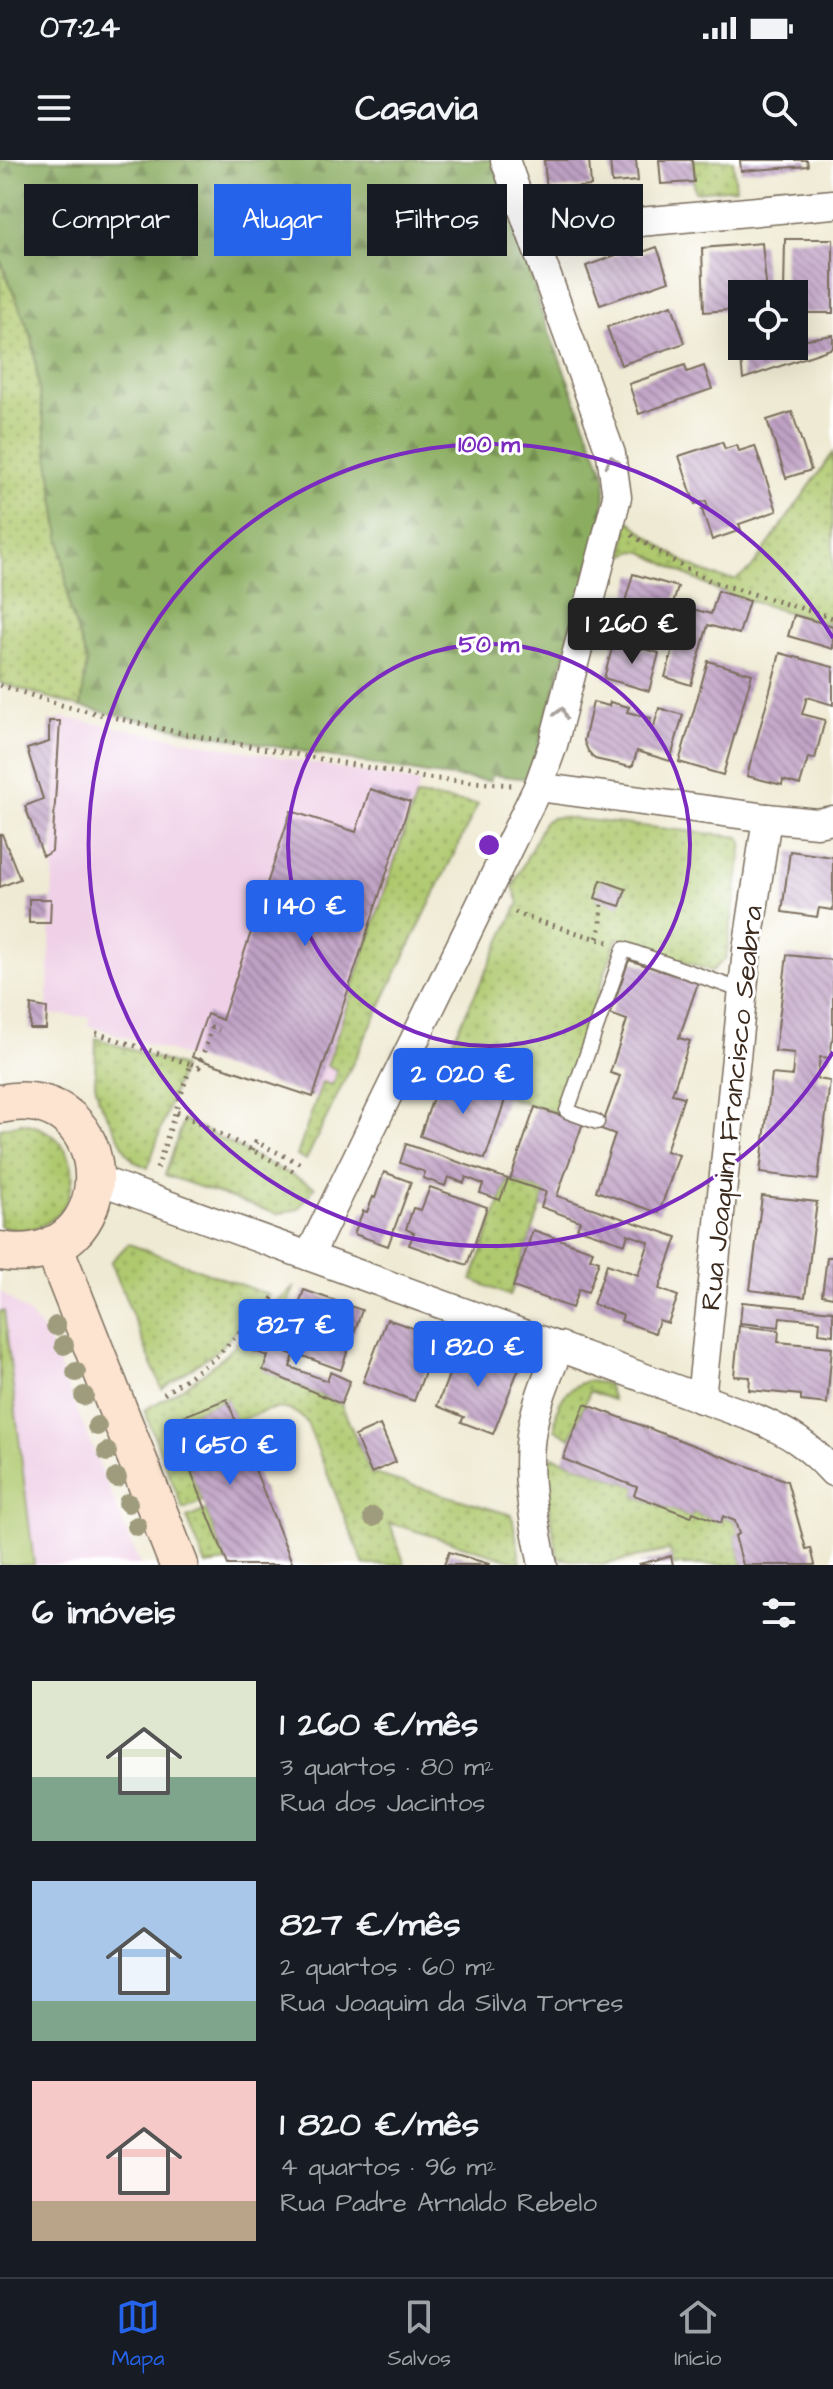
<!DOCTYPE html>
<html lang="pt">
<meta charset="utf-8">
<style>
:root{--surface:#171b24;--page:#20242c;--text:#f1f3f6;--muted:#9ea1a6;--line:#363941;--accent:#2563eb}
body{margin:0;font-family:"Architects Daughter",sans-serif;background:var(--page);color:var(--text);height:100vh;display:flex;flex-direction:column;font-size:30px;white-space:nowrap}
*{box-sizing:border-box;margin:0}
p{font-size:26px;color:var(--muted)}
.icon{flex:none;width:44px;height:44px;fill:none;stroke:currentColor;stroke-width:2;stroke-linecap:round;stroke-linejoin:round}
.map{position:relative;height:1405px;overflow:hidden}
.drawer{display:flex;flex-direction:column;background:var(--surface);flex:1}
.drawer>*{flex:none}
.hud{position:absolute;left:24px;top:24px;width:786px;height:72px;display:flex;gap:16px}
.tools{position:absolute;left:728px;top:120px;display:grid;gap:16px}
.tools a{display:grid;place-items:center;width:80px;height:80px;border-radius:0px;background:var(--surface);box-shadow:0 8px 32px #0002;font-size:40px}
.price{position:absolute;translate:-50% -68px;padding:0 18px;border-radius:8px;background:var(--accent);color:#fff;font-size:26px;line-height:52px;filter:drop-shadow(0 2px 4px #0008)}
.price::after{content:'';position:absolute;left:50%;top:48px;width:24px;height:18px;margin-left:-12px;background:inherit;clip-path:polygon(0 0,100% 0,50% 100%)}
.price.current{background:#222;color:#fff}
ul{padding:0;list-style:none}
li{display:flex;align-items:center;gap:24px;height:200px;padding:0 32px}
li span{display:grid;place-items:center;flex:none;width:224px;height:160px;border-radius:0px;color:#555}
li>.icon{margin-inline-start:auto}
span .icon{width:96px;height:96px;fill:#fffc;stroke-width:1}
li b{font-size:34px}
h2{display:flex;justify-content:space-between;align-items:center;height:96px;padding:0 32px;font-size:34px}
.tag{padding:0 28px;border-radius:0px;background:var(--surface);box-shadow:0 8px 32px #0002;font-size:28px;line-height:72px}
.tag.current{background:var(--accent);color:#fff}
.status{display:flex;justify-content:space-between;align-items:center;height:56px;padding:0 40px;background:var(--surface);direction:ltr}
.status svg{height:22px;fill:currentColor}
header{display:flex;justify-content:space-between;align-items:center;height:104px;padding:0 32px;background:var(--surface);font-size:36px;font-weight:700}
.menu{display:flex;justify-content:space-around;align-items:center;height:112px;border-top:2px solid var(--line);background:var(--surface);font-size:22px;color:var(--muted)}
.menu a{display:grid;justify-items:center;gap:4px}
.menu .current{color:var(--accent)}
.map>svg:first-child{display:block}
.built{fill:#efd0e7}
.green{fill:url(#green-dots);stroke:#757a46;stroke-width:2}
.forest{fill:url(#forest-firs);stroke:#636c40;stroke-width:2}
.pitch{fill:#afc96e;stroke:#757a46;stroke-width:2}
.building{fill:url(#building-back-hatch)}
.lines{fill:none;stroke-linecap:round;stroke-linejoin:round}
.service-casing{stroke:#7a6d5d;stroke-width:17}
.minor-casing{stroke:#7a6d5d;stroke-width:31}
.secondary-casing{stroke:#7a6d5d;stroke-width:41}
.path{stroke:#7a6d5d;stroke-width:5;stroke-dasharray:2 6;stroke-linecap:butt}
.service{stroke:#fff;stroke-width:14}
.minor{stroke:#fff;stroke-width:28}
.secondary{stroke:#fde4d1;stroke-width:38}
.tree{fill:#9f9b7d}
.oneway{stroke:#a79f9a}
.ring{fill:none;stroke:#7b2cbf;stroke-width:4}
.labels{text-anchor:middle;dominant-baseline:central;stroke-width:6;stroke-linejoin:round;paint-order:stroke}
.street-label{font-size:28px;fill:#3b2a1e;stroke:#fff}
.centre{fill:#7b2cbf;stroke:#fff;stroke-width:4}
.ring-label{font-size:24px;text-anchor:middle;font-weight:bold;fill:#7b2cbf;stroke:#fff;stroke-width:6;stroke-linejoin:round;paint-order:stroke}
</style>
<div class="status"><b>07:24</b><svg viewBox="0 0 49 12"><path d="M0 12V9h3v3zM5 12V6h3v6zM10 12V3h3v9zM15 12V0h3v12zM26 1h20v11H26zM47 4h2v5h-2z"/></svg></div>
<header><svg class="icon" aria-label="menu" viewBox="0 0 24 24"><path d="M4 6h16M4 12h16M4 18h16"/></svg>Casavia<svg class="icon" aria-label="search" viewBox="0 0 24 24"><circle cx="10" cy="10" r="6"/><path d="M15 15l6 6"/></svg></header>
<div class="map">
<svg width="833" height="1405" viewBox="0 0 833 1405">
<defs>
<pattern id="green-dots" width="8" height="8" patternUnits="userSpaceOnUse" patternTransform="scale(2)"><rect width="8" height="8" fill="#afc96e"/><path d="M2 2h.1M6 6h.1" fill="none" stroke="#90a35a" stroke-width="1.8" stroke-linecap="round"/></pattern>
<pattern id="forest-firs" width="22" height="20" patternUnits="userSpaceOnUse" patternTransform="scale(2)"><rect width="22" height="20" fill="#8bad61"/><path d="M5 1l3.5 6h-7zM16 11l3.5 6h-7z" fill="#738d4f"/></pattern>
<pattern id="building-back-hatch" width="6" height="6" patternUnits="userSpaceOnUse" patternTransform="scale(2)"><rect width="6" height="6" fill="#bfa1c5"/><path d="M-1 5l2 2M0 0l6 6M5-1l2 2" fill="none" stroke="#9c839f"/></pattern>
</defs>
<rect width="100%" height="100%" fill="#fff"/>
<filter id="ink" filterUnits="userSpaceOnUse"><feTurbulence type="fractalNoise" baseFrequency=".0125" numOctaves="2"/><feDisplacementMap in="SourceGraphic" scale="16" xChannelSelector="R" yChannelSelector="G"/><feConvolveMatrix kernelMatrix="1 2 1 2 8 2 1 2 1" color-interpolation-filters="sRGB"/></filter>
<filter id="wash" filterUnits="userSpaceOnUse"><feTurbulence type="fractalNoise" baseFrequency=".006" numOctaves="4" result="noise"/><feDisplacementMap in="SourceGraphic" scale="32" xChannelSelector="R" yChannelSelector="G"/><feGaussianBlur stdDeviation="1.8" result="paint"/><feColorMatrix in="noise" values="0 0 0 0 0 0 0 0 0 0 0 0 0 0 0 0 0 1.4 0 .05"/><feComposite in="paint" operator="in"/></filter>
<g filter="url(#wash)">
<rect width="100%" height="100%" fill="#efead3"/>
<!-- built -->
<g class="built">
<polygon points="60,557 420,623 327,905 337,910 332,925 322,922 316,938 88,865 90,857 47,854"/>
<polygon points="0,1131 30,1155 47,1176 140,1405 0,1405"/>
</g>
<!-- green -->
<g class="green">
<polygon points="692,0 733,0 736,28 695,32"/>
<polygon points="0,99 32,178 70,449 87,501 81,547 0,523"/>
<path d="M833 293V466L718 431 643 392 635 391 624 395 627 359C654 381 700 420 736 419L751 409Z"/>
<polygon points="416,636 478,644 306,1000 297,996 322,922 332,925 337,910 327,906"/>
<polygon points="560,657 739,677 743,683 726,798 712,811 617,778 557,954 437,913 519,743 513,726 544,662 551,658"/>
<polygon points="96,878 182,907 148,1008 135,1002 127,993 99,940 95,923"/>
<polygon points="184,960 315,1027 298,1049 277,1054 165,1015"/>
<path d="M22 963C107 978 74 1091 0 1066V968Z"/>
<polygon points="508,1019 546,1032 510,1136 472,1120"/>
<polygon points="128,1084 129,1084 269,1135 219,1189 162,1229 111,1102"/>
<path d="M294 1128 279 1167 261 1161 251 1190 268 1196 264 1210 341 1244 371 1313 512 1355 521 1403 390 1363 405 1405H364L307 1263C286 1237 262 1252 236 1262L226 1239 171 1261 203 1341 183 1349 144 1250C173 1235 202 1217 226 1194 249 1172 268 1147 294 1128Z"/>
<path d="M588 1221 607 1224 613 1240 590 1231 571 1278 555 1269C555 1245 564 1227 588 1221Z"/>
<polygon points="554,1297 637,1327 635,1336 691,1357 693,1352 720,1362 723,1356 735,1361 739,1374 735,1376 743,1405 673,1405 670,1390 601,1405 558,1398 546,1330 550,1329 549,1301"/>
<polygon points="206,1350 227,1402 206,1405 187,1358"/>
</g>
<!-- forest -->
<polygon class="forest" points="0,0 493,0 508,35 542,154 606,317 603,362 529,619 493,615 489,621 427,614 186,570 81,547 87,501 70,449 32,178 0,99"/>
<!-- pitch -->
<polygon class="pitch" points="0,1151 4,1151 34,1405 0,1405"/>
<g id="blocks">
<!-- building -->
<g class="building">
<polygon points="544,0 589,0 591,26 547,30"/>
<polygon points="610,0 636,0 638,21 612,23"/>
<polygon points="659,0 692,0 694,22 661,24"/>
<polygon points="740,0 807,0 808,6 741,11"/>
<polygon points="785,79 833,79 833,153 794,153 794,134 784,134"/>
<polygon points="762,83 767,134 742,134 742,149 704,152 702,88"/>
<polygon points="657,87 669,121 600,145 586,106 632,89 634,95"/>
<polygon points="672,145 685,183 621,205 607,167"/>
<polygon points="833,175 833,188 743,219 740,189 794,186 794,181"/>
<polygon points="685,205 687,212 704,206 712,229 639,254 629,224"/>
<polygon points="792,252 811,310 786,318 767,260"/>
<polygon points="722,282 725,289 737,285 739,291 755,286 777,351 739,364 741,370 712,380 702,350 708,348 706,341 695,344 679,296"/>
<polygon points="633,414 678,427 667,465 622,452"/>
<polygon points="718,431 749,441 739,474 708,465 691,525 665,517 685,447 711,454"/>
<polygon points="794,455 833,466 833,489 788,476"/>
<polygon points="614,481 659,493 649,531 604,518"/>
<polygon points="780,493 833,507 833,545 807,537 802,554 825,560 815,599 808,598 800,625 783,620 782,625 747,616"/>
<polygon points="708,501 752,514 723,615 679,602"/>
<polygon points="593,542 609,546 610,542 629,547 627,552 651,558 649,566 654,566 659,548 683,555 670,601 637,591 633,605 630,607 595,599 588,591 584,581"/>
<polygon points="49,561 60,561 59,578 52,691 43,696 25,646 43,639 27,589 49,582"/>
<polygon points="370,629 410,642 313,937 192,897 207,854 222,860 291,651 356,672"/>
<polygon points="2,674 20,719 0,727 0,675"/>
<polygon points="790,691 833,697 833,750 819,748 817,757 782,752"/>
<polygon points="601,720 626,729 620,746 595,738"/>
<polygon points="29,739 51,739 50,763 29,763"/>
<polygon points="787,795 833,800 833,875 830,898 820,897 817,919 830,921 818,1020 760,1013 772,914 792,916 793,906 794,893 775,891"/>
<polygon points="629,800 698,823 679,878 690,881 672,934 684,937 666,991 679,995 659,1053 596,1031 615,974 601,969 620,916 610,913 627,860 610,854"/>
<polygon points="31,845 47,848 46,869 30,869"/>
<polygon points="441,914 506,937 485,999 420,976"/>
<polygon points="535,947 583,963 557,1036 677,1077 659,1129 678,1136 668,1163 659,1160 655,1173 621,1161 623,1155 593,1144 607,1104 638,1115 649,1082 628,1074 625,1084 577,1068 580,1061 541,1047 546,1032 510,1020"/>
<polygon points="406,984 508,1019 500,1040 480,1033 483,1024 466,1017 464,1023 448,1017 445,1026 423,1018 425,1012 400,1003"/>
<polygon points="384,1012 411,1022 388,1086 354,1074 363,1051 367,1052 373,1037 375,1038"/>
<polygon points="430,1027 487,1047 467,1105 409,1085 414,1073 406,1069 413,1048 421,1050"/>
<polygon points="762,1036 817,1042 805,1137 750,1130"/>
<polygon points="533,1070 593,1091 590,1098 599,1101 588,1132 579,1129 572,1148 513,1127"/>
<polygon points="827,1097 833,1097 833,1137 822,1135"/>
<polygon points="304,1130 362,1150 341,1210 283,1189"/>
<polygon points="742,1142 833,1151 833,1175 819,1173 820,1161 780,1157 779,1167 740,1163"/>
<polygon points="387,1159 438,1177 414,1241 363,1222"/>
<polygon points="262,1161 279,1167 272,1187 294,1195 290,1207 327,1221 330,1212 350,1221 341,1244 263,1210 268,1196 251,1190"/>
<polygon points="739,1166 779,1170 778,1182 832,1187 827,1244 801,1241 801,1235 749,1230 750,1217 734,1216"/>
<polygon points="460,1186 519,1208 493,1274 461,1262 464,1257 437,1246"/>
<polygon points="227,1239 236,1262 293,1405 228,1405 217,1377 171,1261"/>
<polygon points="585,1244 787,1321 806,1389 811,1388 815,1405 743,1405 735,1376 739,1374 735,1361 723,1356 721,1363 693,1352 691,1357 634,1335 637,1327 563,1299"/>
<polygon points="380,1265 396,1302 371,1313 355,1276"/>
<polygon points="449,1392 489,1404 488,1405 444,1405"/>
<polygon points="671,1396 673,1405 639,1405 639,1404"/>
</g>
</g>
</g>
<g filter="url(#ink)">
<use href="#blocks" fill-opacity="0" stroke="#7a6d5d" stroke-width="2"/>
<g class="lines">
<!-- service casing -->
<g class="service-casing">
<polyline id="service" points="597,962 567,951 624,789 743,831"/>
</g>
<!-- minor casing -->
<g class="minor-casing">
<g id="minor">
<polyline points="532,72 833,44"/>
<polyline points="538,627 767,658 817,663 833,660"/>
<path d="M96 1019 755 1258C790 1273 808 1285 833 1312"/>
<polyline points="309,1096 538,627 553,585 617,337 611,294 505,0"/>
<polyline points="701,1239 747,790 767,658"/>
<path d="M543 1405C534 1361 524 1314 532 1269 537 1240 549 1213 560 1186"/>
</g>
</g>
<!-- secondary casing -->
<g class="secondary-casing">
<g id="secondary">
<path d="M0 944C123 918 128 1113 0 1091"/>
<polyline points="53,1085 179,1405"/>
</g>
</g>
<!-- path -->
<g class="path">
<polyline points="632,375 683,407 713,422 833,458"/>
<polyline points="0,525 61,545 185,574 425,618 512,625"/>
<polyline points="515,752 528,758 608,782"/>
<path d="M597 778C604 762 599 754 603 740"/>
<polyline points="96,873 191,904 156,1012"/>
<polyline points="191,904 199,907 212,868 219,870"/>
<polyline points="177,952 297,1013"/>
<polyline points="252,991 256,982 301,1004"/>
<polyline points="164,1234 214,1199 274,1137"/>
</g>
<!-- service -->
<use href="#service" class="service"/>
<!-- minor -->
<use href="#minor" class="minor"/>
<!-- secondary -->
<use href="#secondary" class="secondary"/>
</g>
<!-- trees -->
<g class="tree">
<circle cx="56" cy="1166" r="10"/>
<circle cx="64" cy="1185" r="10"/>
<circle cx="76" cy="1212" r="10"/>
<circle cx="84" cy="1236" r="10"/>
<circle cx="97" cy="1266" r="10"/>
<circle cx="107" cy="1292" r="10"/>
<circle cx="117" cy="1318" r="10"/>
<circle cx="128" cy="1343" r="10"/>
<circle cx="373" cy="1357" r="10"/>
<circle cx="137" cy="1366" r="10"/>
</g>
<!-- one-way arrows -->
<defs><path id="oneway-chevron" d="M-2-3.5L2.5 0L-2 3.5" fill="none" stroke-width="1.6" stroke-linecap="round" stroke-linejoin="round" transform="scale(2)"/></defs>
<g class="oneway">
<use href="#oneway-chevron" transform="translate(612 301) rotate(-105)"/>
<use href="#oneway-chevron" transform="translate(561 553) rotate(-75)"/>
</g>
</g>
<!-- distance rings -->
<g class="ring">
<circle cx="489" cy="685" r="201"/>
<path d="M833 892A401 401 0 1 1 833 478"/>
</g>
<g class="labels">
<!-- street labels -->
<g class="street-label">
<text transform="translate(732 948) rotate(-84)">Rua Joaquim Francisco Seabra</text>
</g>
</g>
<circle cx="489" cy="685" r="12" class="centre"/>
<g class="ring-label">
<text x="489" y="292">100 m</text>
<text x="489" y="492">50 m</text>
</g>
</svg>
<div class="tools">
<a><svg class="icon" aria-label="locate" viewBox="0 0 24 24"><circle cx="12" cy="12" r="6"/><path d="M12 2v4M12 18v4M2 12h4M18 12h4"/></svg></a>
</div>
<b class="price current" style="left:632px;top:506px">1 260 €</b>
<b class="price" style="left:305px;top:788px">1 140 €</b>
<b class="price" style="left:463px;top:956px">2 020 €</b>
<b class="price" style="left:296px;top:1207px">827 €</b>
<b class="price" style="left:478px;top:1229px">1 820 €</b>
<b class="price" style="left:230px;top:1327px">1 650 €</b>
<div class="hud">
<a class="tag">Comprar</a>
<a class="tag current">Alugar</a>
<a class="tag">Filtros</a>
<a class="tag">Novo</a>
</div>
</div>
<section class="drawer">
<h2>6 imóveis<svg class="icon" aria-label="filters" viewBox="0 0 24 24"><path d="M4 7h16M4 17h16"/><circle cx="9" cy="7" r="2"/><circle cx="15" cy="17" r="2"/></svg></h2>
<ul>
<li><span style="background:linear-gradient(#dfe7d0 60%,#7fa58c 0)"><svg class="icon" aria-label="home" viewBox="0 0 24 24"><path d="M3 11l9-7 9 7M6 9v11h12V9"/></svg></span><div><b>1 260 €/mês</b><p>3 quartos · 80 m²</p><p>Rua dos Jacintos</p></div></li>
<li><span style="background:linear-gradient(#a9c7e8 75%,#7fa58c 0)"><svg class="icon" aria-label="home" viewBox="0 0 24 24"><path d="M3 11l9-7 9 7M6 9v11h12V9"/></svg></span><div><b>827 €/mês</b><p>2 quartos · 60 m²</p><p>Rua Joaquim da Silva Torres</p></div></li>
<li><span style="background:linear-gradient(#f6c9c9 75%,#b9a48a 0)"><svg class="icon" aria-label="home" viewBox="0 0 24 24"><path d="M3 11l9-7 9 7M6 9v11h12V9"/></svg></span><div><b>1 820 €/mês</b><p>4 quartos · 96 m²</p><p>Rua Padre Arnaldo Rebelo</p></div></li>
</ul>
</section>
<nav class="menu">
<a class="current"><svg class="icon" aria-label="map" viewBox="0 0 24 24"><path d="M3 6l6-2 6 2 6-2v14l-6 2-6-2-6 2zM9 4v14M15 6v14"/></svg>Mapa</a>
<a><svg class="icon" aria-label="saved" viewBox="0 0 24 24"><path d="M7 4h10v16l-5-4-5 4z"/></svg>Salvos</a>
<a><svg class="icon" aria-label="home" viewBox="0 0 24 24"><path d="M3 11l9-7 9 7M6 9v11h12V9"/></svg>Início</a>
</nav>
